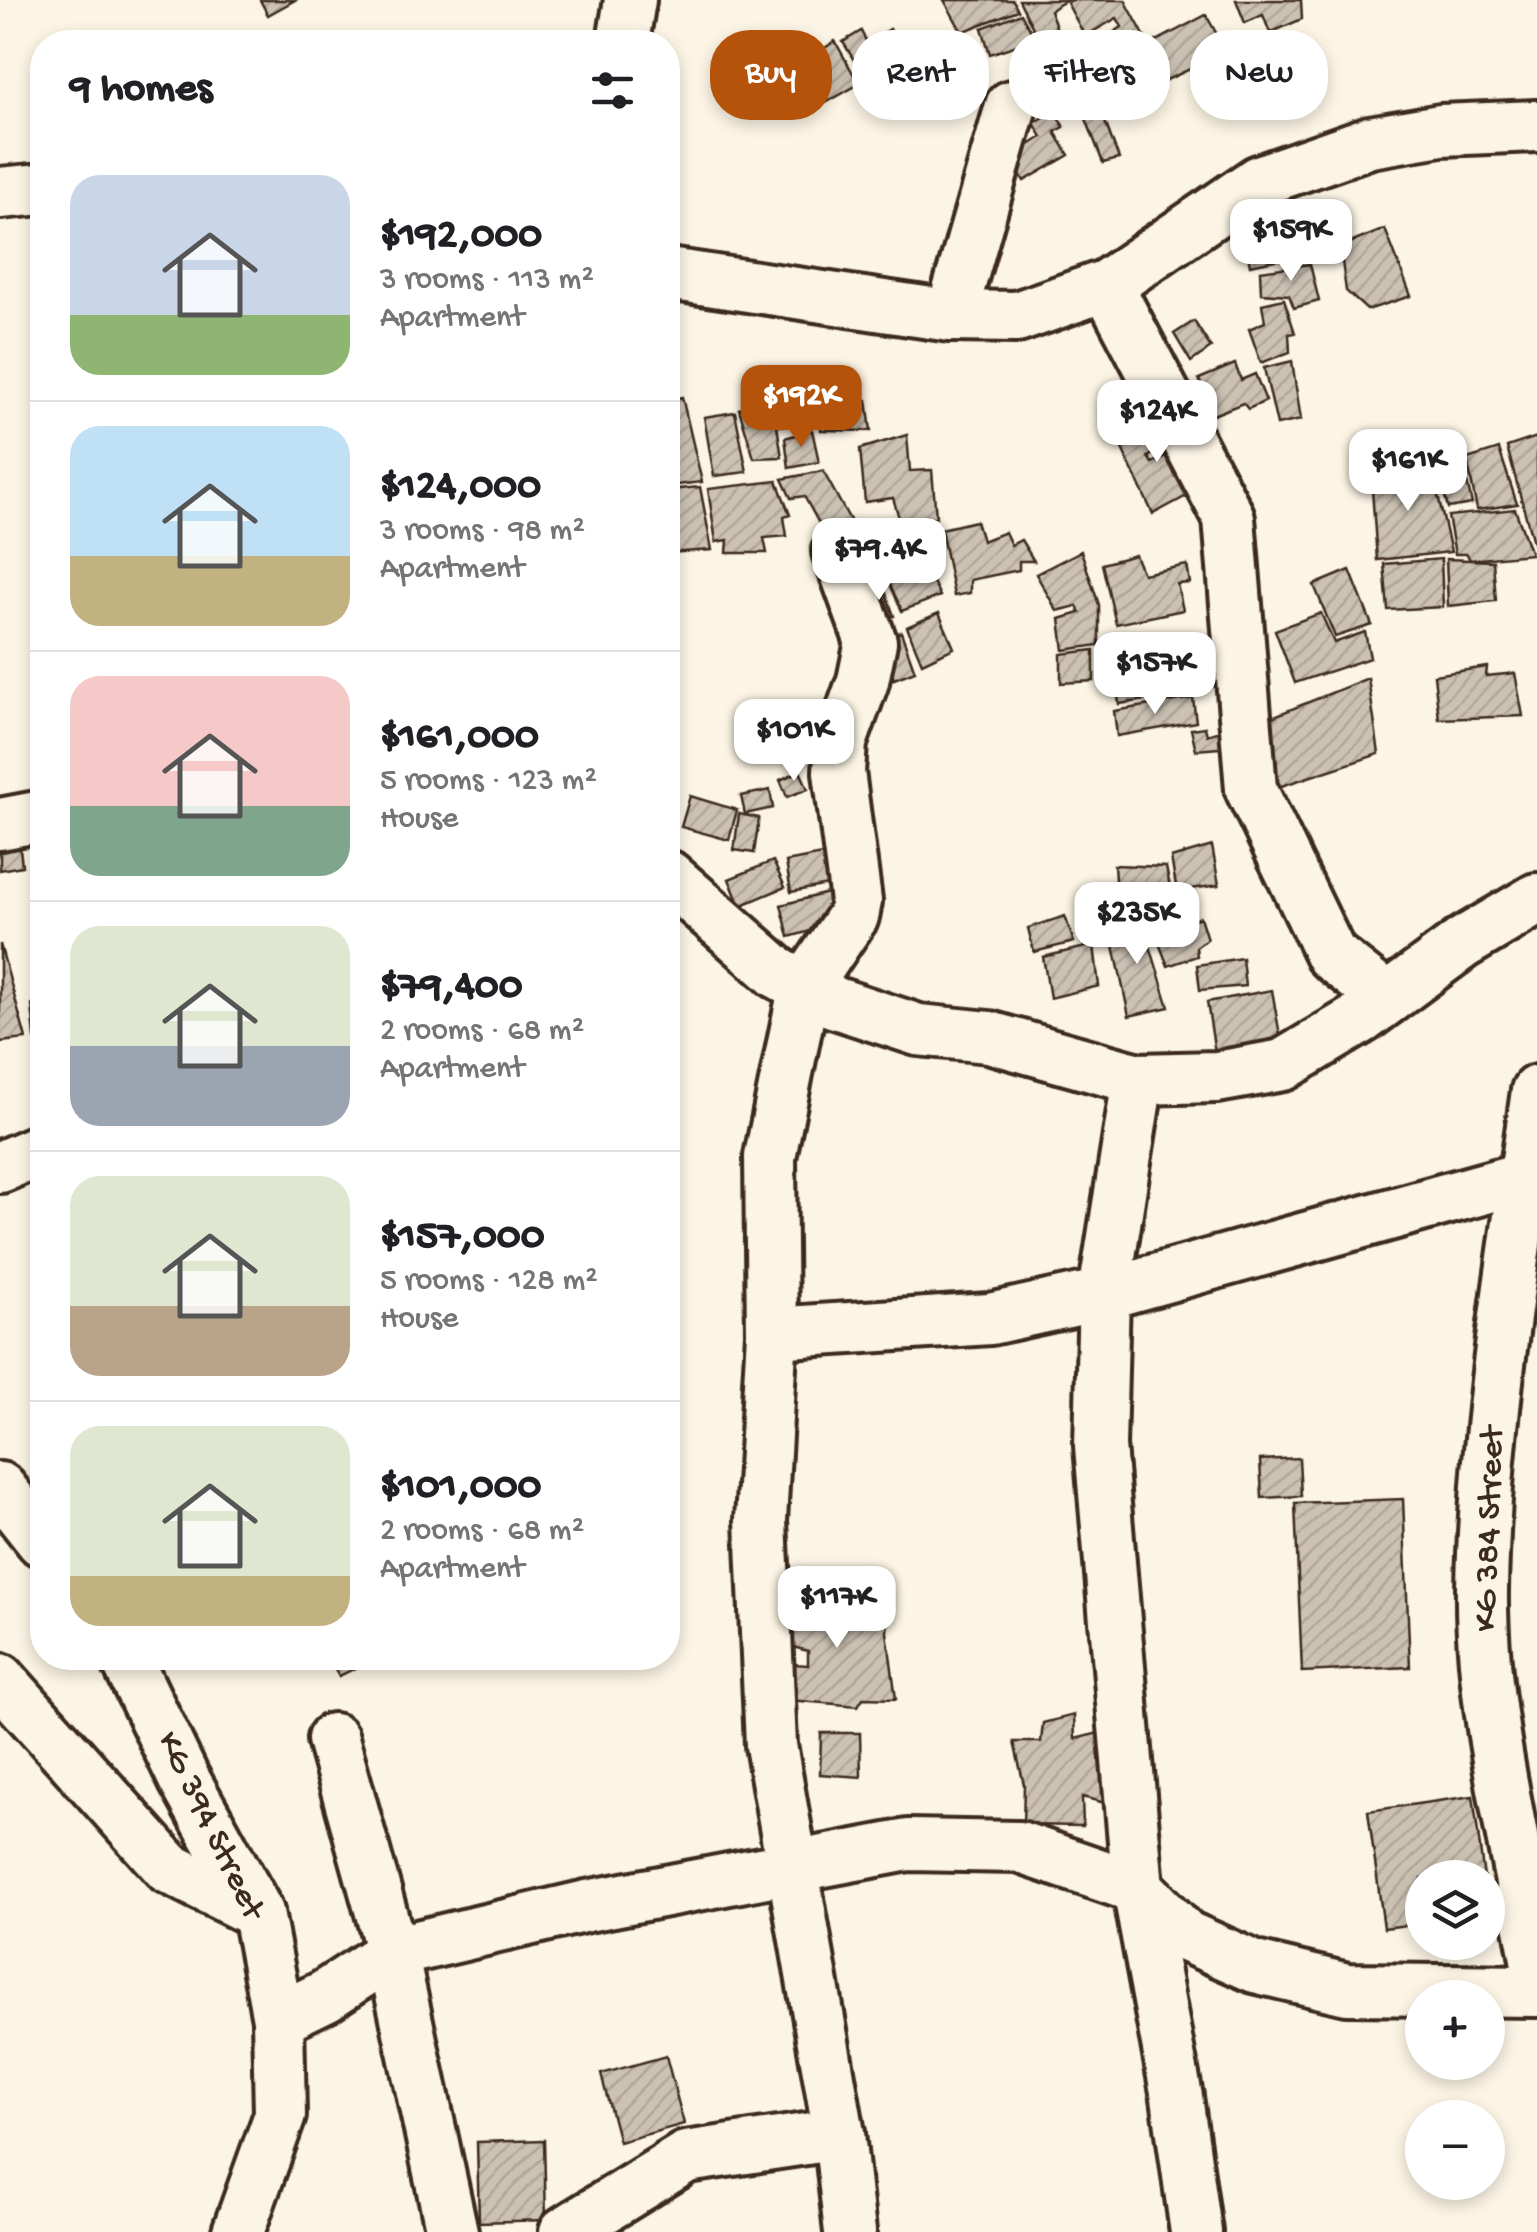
<!DOCTYPE html>
<meta charset="utf-8">
<style>
:root{--surface:#fff;--page:#f2f2f2;--text:#202124;--muted:#757577;--line:#e0e0e0;--accent:#b45309}
body{margin:0;font-family:"Gochi Hand",sans-serif;background:var(--page);color:var(--text);height:100vh;display:flex;flex-direction:column;font-size:38px;white-space:nowrap}
*{box-sizing:border-box;margin:0}
p{font-size:32px;color:var(--muted)}
.icon{flex:none;width:55px;height:55px;fill:none;stroke:currentColor;stroke-width:2;stroke-linecap:round;stroke-linejoin:round}
.map{position:relative;flex:1;overflow:hidden}
.drawer{position:absolute;left:30px;top:30px;width:650px;height:1640px;display:flex;flex-direction:column;background:var(--surface);border-radius:40px;box-shadow:0 5px 15px #0003}
.drawer>*{flex:none}
.hud{position:absolute;left:710px;top:30px;width:675px;height:90px;display:flex;gap:20px}
.fabs{position:absolute;left:1405px;top:1860px;display:grid;gap:20px}
.fabs a{display:grid;place-items:center;width:100px;height:100px;border-radius:50%;background:var(--surface);box-shadow:0 5px 15px #0003;font-size:50px}
.price{position:absolute;translate:-50% -85px;padding:0 22px;border-radius:20px;background:#fff;color:#222;font-size:32px;line-height:65px;filter:drop-shadow(0 2px 5px #0008)}
.price::after{content:'';position:absolute;left:50%;top:60px;width:30px;height:22px;margin-left:-15px;background:inherit;clip-path:polygon(0 0,100% 0,50% 100%)}
.price.current{background:var(--accent);color:#fff}
ul{padding:0;list-style:none}
li{display:flex;align-items:center;gap:30px;height:250px;padding:0 40px}
li+li{border-top:2px solid var(--line)}
li span{display:grid;place-items:center;flex:none;width:280px;height:200px;border-radius:30px;color:#555}
li>.icon{margin-inline-start:auto}
span .icon{width:120px;height:120px;fill:#fffc;stroke-width:1}
li b{font-size:42px}
h2{display:flex;justify-content:space-between;align-items:center;height:120px;padding:0 40px;font-size:42px}
.pill{padding:0 35px;border-radius:40px;background:var(--surface);box-shadow:0 5px 15px #0003;font-size:35px;line-height:90px}
.pill.current{background:var(--accent);color:#fff}
.map>svg:first-child{display:block}
.building{fill:url(#building-hatch);stroke:#3b2a1e;stroke-width:2.5}
.lines{fill:none;stroke-linecap:round;stroke-linejoin:round}
.minor-casing{stroke:#3b2a1e;stroke-width:58}
.minor{stroke:#fcf5e5;stroke-width:50}
.labels{text-anchor:middle;dominant-baseline:central;stroke-width:9;stroke-linejoin:round;paint-order:stroke}
.street-label{font-size:35px;fill:#3b2a1e;stroke:#fcf5e5}
</style>
<div class="map">
<svg width="1537" height="2232" viewBox="0 0 1537 2232">
<defs>
<pattern id="building-hatch" width="6" height="6" patternUnits="userSpaceOnUse" patternTransform="scale(2.5)"><rect width="6" height="6" fill="#ccc2b3"/><path d="M-1 1l2-2M0 6l6-6M5 7l2-2" fill="none" stroke="#b0a79a"/></pattern>
</defs>
<rect width="100%" height="100%" fill="#fcf5e5"/>
<filter id="ink" filterUnits="userSpaceOnUse"><feTurbulence type="fractalNoise" baseFrequency=".01" numOctaves="2"/><feDisplacementMap in="SourceGraphic" scale="20" xChannelSelector="R" yChannelSelector="G"/><feConvolveMatrix kernelMatrix="1 2 1 2 8 2 1 2 1" color-interpolation-filters="sRGB"/></filter>
<g filter="url(#ink)">
<!-- building -->
<g class="building">
<polygon points="260,0 295,0 268,15"/>
<polygon points="944,0 1013,0 1018,10 962,32"/>
<polygon points="1019,0 1067,0 1050,10 1057,29 1038,38"/>
<polygon points="1072,0 1125,0 1145,37 1109,58 1100,41 1122,27 1117,18 1085,36 1067,3"/>
<polygon points="1236,0 1301,0 1302,19 1270,33 1263,15 1245,23"/>
<polygon points="1021,13 1035,39 990,54 982,28"/>
<polygon points="1206,15 1227,52 1160,83 1145,47"/>
<polygon points="890,29 908,57 866,80 843,42 861,31 867,43"/>
<polygon points="835,41 859,84 822,105 800,65"/>
<polygon points="1139,49 1155,80 1104,105 1090,75"/>
<polygon points="1054,111 1064,127 1055,132 1069,155 1024,181 1013,162 1017,152 1042,137 1034,123"/>
<polygon points="1101,111 1119,159 1103,163 1085,116"/>
<polygon points="1274,189 1287,218 1240,223"/>
<polygon points="1299,222 1305,254 1250,265 1244,233"/>
<polygon points="1385,229 1411,296 1367,310 1346,291 1340,247"/>
<polygon points="1310,264 1319,301 1294,308 1289,295 1261,293 1260,271"/>
<polygon points="1284,299 1295,333 1289,334 1290,352 1261,363 1249,329 1265,322 1262,304"/>
<polygon points="1194,321 1211,348 1191,362 1174,334"/>
<polygon points="1292,361 1301,420 1277,425 1264,368"/>
<polygon points="1235,364 1241,380 1255,374 1266,401 1248,409 1243,403 1213,415 1199,379"/>
<polygon points="811,388 817,422 780,426 775,393"/>
<polygon points="682,397 702,482 668,486 668,400"/>
<polygon points="773,400 782,457 754,458 739,409"/>
<polygon points="867,400 871,431 821,430 820,402"/>
<polygon points="735,412 747,472 714,476 704,417"/>
<polygon points="1165,414 1179,440 1148,457 1152,463 1175,451 1196,491 1153,514 1119,442"/>
<polygon points="812,430 819,462 789,468 785,438"/>
<polygon points="907,435 910,471 932,470 936,517 899,518 893,498 865,502 860,449"/>
<polygon points="1537,437 1537,557 1507,447"/>
<polygon points="1499,449 1517,504 1477,510 1467,459"/>
<polygon points="1461,456 1472,504 1448,508 1436,463"/>
<polygon points="1431,465 1451,552 1377,560 1371,475"/>
<polygon points="823,471 856,531 829,542 804,496 791,498 782,479"/>
<polygon points="777,481 790,515 784,517 787,536 764,538 767,553 727,553 728,540 716,542 708,489"/>
<polygon points="700,487 712,550 668,553 668,490"/>
<polygon points="1515,509 1531,554 1470,560 1467,554 1455,554 1448,516"/>
<polygon points="976,521 982,541 1005,532 1011,545 1021,540 1034,561 1019,561 1019,570 970,580 970,593 954,596 941,529"/>
<polygon points="1081,551 1099,605 1099,645 1064,650 1060,619 1080,613 1077,606 1057,611 1036,574"/>
<polygon points="1135,555 1143,574 1187,565 1190,583 1177,584 1183,610 1116,624 1102,564"/>
<polygon points="1441,559 1443,607 1388,610 1384,564"/>
<polygon points="1446,559 1493,561 1496,601 1448,606"/>
<polygon points="923,562 940,596 902,611 887,578"/>
<polygon points="1350,570 1372,625 1335,637 1314,585"/>
<polygon points="883,585 894,616 880,621 862,593"/>
<polygon points="939,613 954,648 922,663 907,627"/>
<polygon points="1321,613 1334,643 1365,632 1370,658 1295,683 1275,630"/>
<polygon points="901,632 915,671 894,679 881,640"/>
<polygon points="1094,650 1094,681 1061,683 1061,654"/>
<polygon points="1190,661 1199,692 1119,704 1116,681"/>
<polygon points="1487,667 1486,676 1515,673 1523,716 1439,719 1434,675"/>
<polygon points="1368,678 1379,754 1272,789 1262,721"/>
<polygon points="1193,698 1196,722 1117,736 1114,711"/>
<polygon points="1205,727 1207,735 1229,728 1231,747 1196,750 1191,729"/>
<polygon points="800,771 808,789 787,797 780,780"/>
<polygon points="770,790 773,808 745,814 741,796"/>
<polygon points="690,796 737,810 729,840 681,827"/>
<polygon points="739,814 759,818 754,853 734,850"/>
<polygon points="19,839 22,866 0,870 0,842"/>
<polygon points="1212,846 1219,885 1177,891 1171,858"/>
<polygon points="837,852 833,884 791,892 786,862"/>
<polygon points="773,861 785,887 740,906 729,879"/>
<polygon points="1114,865 1166,867 1174,907 1136,907 1132,895 1116,895"/>
<polygon points="835,891 843,922 789,937 781,905"/>
<polygon points="1140,914 1169,1007 1129,1016 1109,922"/>
<polygon points="1065,916 1074,942 1034,952 1028,928"/>
<polygon points="1200,917 1207,939 1196,947 1197,956 1168,966 1155,933"/>
<polygon points="0,944 26,1039 0,1042"/>
<polygon points="1094,945 1099,986 1050,998 1043,957"/>
<polygon points="1242,958 1245,986 1200,990 1197,965"/>
<polygon points="1272,990 1282,1047 1216,1059 1207,1002"/>
<polygon points="42,1002 42,1036 35,1038 32,1005"/>
<polygon points="1299,1458 1301,1496 1262,1498 1260,1460"/>
<polygon points="1403,1499 1410,1667 1302,1672 1295,1503"/>
<polygon points="778,1600 889,1606 887,1632 896,1699 863,1698 858,1706 789,1700 793,1664 808,1665 808,1651 774,1642"/>
<polygon points="329,1658 376,1658 339,1676"/>
<polygon points="1074,1715 1075,1739 1099,1733 1109,1804 1082,1797 1083,1826 1023,1825 1024,1785 1014,1742 1041,1742 1043,1723"/>
<polygon points="821,1733 860,1733 861,1777 820,1774"/>
<polygon points="1473,1796 1484,1878 1422,1878 1422,1923 1384,1928 1368,1811"/>
<polygon points="666,2056 684,2124 619,2142 601,2074"/>
<polygon points="544,2140 546,2220 479,2222 477,2142"/>
</g>
<g class="lines">
<!-- minor casing -->
<g class="minor-casing">
<g id="minor">
<polyline points="623,42 630,0"/>
<polyline points="0,193 42,189"/>
<polyline points="668,274 951,316 1017,317 1107,285 1259,181 1370,142 1441,130 1537,126"/>
<polyline points="1107,285 1229,518 1251,789 1331,955 1387,999"/>
<polyline points="951,316 1011,106"/>
<polyline points="838,551 871,642 863,681 841,742 839,772 856,901 853,916 804,989 770,1157 772,1333 761,1520 771,1745 839,2134 850,2232"/>
<polyline points="0,824 42,816"/>
<polyline points="668,876 778,973 833,1002 918,1030 989,1037 1138,1079 1217,1077 1283,1065 1363,1017 1463,943 1537,899"/>
<polyline points="1138,1079 1104,1294 1100,1446 1138,1888 1177,2097 1196,2232"/>
<path d="M1537 1091C1514 1256 1485 1423 1482 1589 1480 1705 1516 1849 1537 1964"/>
<polyline points="0,1167 42,1149"/>
<polyline points="772,1333 990,1319 1104,1294 1525,1177"/>
<polyline points="0,1488 42,1541"/>
<polyline points="126,1658 184,1779 258,1913 278,2019 280,2115 238,2232"/>
<polyline points="0,1679 169,1868 258,1913"/>
<polyline points="333,1739 392,1952 452,2232"/>
<polyline points="278,2019 325,1996 392,1952 587,1906 908,1845 1019,1847 1138,1888 1185,1936 1255,1967 1347,1989 1537,1991"/>
<polyline points="565,2232 686,2157 839,2134"/>
</g>
</g>
<!-- minor -->
<use href="#minor" class="minor"/>
</g>
</g>
<g class="labels">
<!-- street labels -->
<g class="street-label">
<text transform="translate(1491 1529) rotate(-88)">KG 384 Street</text>
<text transform="translate(209 1826) rotate(64)">KG 394 Street</text>
</g>
</g>
</svg>
<div class="fabs">
<a><svg class="icon" aria-label="layers" viewBox="0 0 24 24"><path d="M12 4l9 5-9 5-9-5zM3 14l9 5 9-5"/></svg></a>
<a>+</a>
<a>−</a>
</div>
<b class="price" style="left:1291px;top:284px">$159K</b>
<b class="price current" style="left:801px;top:450px">$192K</b>
<b class="price" style="left:1157px;top:465px">$124K</b>
<b class="price" style="left:1408px;top:514px">$161K</b>
<b class="price" style="left:879px;top:603px">$79.4K</b>
<b class="price" style="left:1155px;top:717px">$157K</b>
<b class="price" style="left:794px;top:784px">$101K</b>
<b class="price" style="left:1137px;top:967px">$235K</b>
<b class="price" style="left:837px;top:1651px">$117K</b>
<div class="hud">
<a class="pill current">Buy</a>
<a class="pill">Rent</a>
<a class="pill">Filters</a>
<a class="pill">New</a>
</div>
<section class="drawer">
<h2>9 homes<svg class="icon" aria-label="filters" viewBox="0 0 24 24"><path d="M4 7h16M4 17h16"/><circle cx="9" cy="7" r="2"/><circle cx="15" cy="17" r="2"/></svg></h2>
<ul>
<li><span style="background:linear-gradient(#c9d6e8 70%,#8fb573 0)"><svg class="icon" aria-label="home" viewBox="0 0 24 24"><path d="M3 11l9-7 9 7M6 9v11h12V9"/></svg></span><div><b>$192,000</b><p>3 rooms · 113 m²</p><p>Apartment</p></div></li>
<li><span style="background:linear-gradient(#bfe0f5 65%,#c2b280 0)"><svg class="icon" aria-label="home" viewBox="0 0 24 24"><path d="M3 11l9-7 9 7M6 9v11h12V9"/></svg></span><div><b>$124,000</b><p>3 rooms · 98 m²</p><p>Apartment</p></div></li>
<li><span style="background:linear-gradient(#f6c9c9 65%,#7fa58c 0)"><svg class="icon" aria-label="home" viewBox="0 0 24 24"><path d="M3 11l9-7 9 7M6 9v11h12V9"/></svg></span><div><b>$161,000</b><p>5 rooms · 123 m²</p><p>House</p></div></li>
<li><span style="background:linear-gradient(#dfe7d0 60%,#9aa5b1 0)"><svg class="icon" aria-label="home" viewBox="0 0 24 24"><path d="M3 11l9-7 9 7M6 9v11h12V9"/></svg></span><div><b>$79,400</b><p>2 rooms · 68 m²</p><p>Apartment</p></div></li>
<li><span style="background:linear-gradient(#dfe7d0 65%,#b9a48a 0)"><svg class="icon" aria-label="home" viewBox="0 0 24 24"><path d="M3 11l9-7 9 7M6 9v11h12V9"/></svg></span><div><b>$157,000</b><p>5 rooms · 128 m²</p><p>House</p></div></li>
<li><span style="background:linear-gradient(#dfe7d0 75%,#c2b280 0)"><svg class="icon" aria-label="home" viewBox="0 0 24 24"><path d="M3 11l9-7 9 7M6 9v11h12V9"/></svg></span><div><b>$101,000</b><p>2 rooms · 68 m²</p><p>Apartment</p></div></li>
</ul>
</section>
</div>
